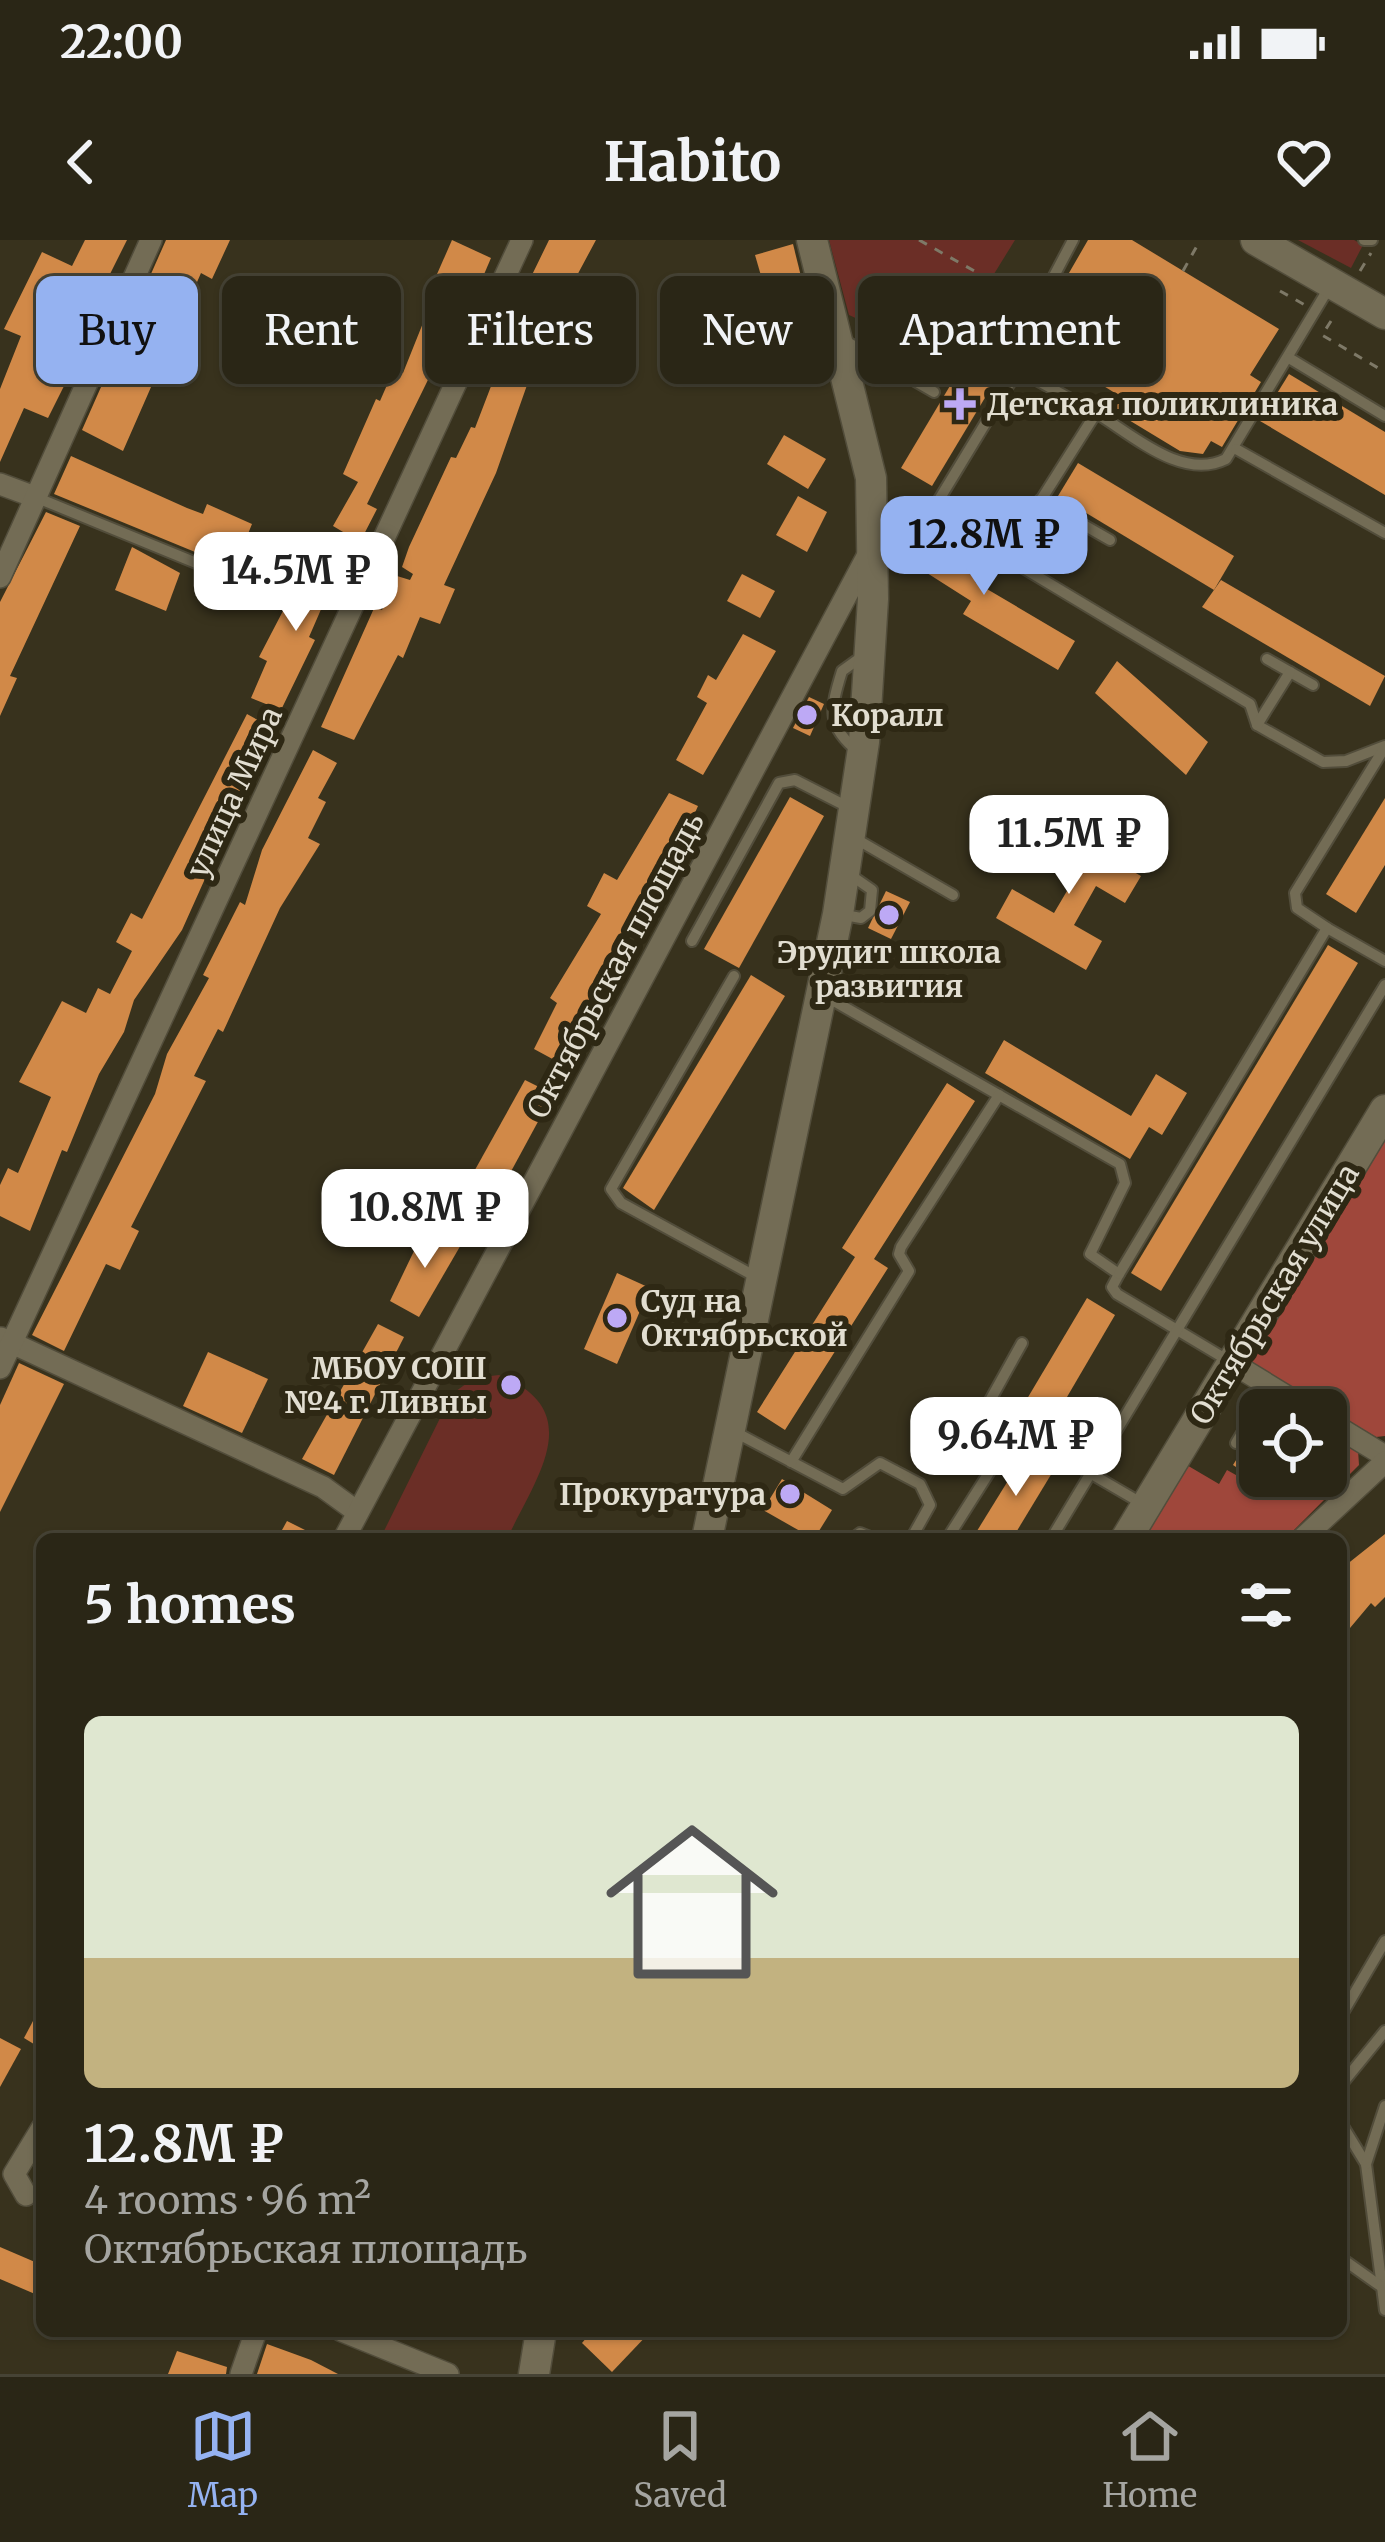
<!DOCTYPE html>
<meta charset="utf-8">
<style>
:root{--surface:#2a2616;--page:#363223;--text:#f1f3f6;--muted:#a5a5a1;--line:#464335;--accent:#95b2f1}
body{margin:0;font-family:Merriweather,serif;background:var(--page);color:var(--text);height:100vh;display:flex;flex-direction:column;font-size:45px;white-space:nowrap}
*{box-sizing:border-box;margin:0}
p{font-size:39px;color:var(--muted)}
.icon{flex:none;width:66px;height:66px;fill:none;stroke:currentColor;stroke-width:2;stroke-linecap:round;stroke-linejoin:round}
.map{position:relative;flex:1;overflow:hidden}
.panel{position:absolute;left:36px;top:1293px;width:1311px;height:804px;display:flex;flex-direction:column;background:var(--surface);border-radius:18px;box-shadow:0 3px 9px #0004,0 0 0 3px var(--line)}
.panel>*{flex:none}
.hud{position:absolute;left:36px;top:36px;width:1314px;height:108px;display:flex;gap:24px}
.fabs{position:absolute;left:1239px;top:1149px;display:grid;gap:24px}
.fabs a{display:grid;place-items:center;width:108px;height:108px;border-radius:18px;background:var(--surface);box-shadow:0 3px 9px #0004,0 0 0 3px var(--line);font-size:60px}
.price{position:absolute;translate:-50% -102px;padding:0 27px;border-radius:24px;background:#fff;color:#222;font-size:39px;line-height:78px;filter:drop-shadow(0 3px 6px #0008)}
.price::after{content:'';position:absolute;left:50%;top:72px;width:36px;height:27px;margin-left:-18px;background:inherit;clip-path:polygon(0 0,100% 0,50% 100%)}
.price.active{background:var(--accent);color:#111}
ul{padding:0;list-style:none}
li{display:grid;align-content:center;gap:24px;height:636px;padding:0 48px}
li+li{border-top:3px solid var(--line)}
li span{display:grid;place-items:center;height:372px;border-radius:18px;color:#555}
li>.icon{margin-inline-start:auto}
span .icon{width:216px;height:216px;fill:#fffc;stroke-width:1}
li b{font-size:51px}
h2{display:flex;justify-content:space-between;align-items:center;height:144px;padding:0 48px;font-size:51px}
.chip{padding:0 42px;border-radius:18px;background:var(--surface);box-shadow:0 3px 9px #0004,0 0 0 3px var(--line);font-size:42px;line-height:108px}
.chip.active{background:var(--accent);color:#111}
.status{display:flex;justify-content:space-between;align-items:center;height:84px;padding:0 60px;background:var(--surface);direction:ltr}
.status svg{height:33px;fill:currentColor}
header{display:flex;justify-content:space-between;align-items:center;height:156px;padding:0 48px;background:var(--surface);font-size:54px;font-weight:700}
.tab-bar{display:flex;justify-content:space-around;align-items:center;height:168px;border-top:3px solid var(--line);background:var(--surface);font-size:33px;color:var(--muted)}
.tab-bar a{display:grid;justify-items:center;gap:6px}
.tab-bar .active{color:var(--accent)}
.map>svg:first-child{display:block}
.green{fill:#6b2e26}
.forest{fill:#9f473b}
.building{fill:#d18948}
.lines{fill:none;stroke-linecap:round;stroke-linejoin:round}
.lane-casing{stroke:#524d3b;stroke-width:14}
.street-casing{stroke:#524d3b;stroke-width:24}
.secondary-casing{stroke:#524d3b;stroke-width:33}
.path{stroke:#7e7967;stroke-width:3;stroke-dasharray:9 9;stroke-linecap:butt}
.lane{stroke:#736c55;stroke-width:10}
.street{stroke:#736c55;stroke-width:21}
.secondary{stroke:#736c55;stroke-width:30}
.poi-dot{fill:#bda9f5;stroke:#2e2814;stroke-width:4.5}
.labels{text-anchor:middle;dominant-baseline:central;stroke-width:12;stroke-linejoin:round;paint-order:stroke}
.poi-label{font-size:30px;font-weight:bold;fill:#e2ded1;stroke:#2e2814;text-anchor:start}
.street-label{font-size:30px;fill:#e2ded1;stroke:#2e2814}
</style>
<div class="status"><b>22:00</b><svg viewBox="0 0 49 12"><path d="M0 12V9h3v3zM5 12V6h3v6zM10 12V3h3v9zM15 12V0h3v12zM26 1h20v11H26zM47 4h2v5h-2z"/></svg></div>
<header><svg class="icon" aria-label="back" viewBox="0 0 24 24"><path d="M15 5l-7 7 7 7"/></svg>Habito<svg class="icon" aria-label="heart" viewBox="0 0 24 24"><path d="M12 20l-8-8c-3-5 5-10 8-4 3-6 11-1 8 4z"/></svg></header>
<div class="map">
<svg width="1385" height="2134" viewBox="0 0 1385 2134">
<rect width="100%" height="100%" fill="#38321d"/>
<!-- green -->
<g class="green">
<polygon points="829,0 1015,0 942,118 849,75"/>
<polygon points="1298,0 1354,0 1363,5 1351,28"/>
<path d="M499 1135C589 1171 536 1237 507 1299H380L452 1154 474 1138Z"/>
</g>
<!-- forest -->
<g class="forest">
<polygon points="1385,895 1385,1196 1376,1197 1254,1125 1249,1115"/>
<polygon points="1326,1189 1358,1210 1359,1225 1285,1299 1140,1299 1185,1224 1219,1244 1227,1230 1268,1253 1280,1236 1326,1236"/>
</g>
<!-- building -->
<g class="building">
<polygon points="85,0 127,0 106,42 114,46 48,178 24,168 0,222 0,149 21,96 4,89 42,12 72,26"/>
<polygon points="166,0 230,0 212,39 201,33 123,211 82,190"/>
<polygon points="452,0 491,18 473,60 434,41"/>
<polygon points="549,0 596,0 544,97 496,233 444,345 455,349 440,384 420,377 403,418 398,415 354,500 321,487 375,366 382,370 397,336 410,340 413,334 402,327 409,307 451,217 456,218 471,187 475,188 503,115 495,111"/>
<polygon points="1088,0 1132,0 1279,89 1250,135 1261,142 1222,207 1211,201 1203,214 1180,211 1109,168 1115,153 1050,113 1062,91 1043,78"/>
<polygon points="793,4 810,73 775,84 755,15"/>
<polygon points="988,82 1019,101 932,246 901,228"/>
<polygon points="423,83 452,91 367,264 377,269 360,302 333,286 358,242 343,234 376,159 380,161 394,129 403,133"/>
<polygon points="1289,134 1385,192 1385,255 1260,181"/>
<polygon points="784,195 826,219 808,249 767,224"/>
<polygon points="71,216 187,268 203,274 207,264 252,284 234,328 54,254"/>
<polygon points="1078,223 1234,316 1214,350 1058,256"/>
<polygon points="798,256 827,272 807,312 776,295"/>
<polygon points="46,272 80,286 10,436 17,438 0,476 0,362"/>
<polygon points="911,284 985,326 975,342 1075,401 1058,430 963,374 971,361 894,312"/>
<polygon points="132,307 180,333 166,371 115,350"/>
<polygon points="329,312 351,320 335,354 329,351 309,397 315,400 281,470 251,458 267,421 259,417 297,344 311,350"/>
<polygon points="742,334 775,351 760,378 727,361"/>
<polygon points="1221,340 1385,436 1370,466 1202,367"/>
<polygon points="743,394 776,411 703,535 676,520 707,463 697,457 708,435 716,440"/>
<polygon points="1117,421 1208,502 1186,535 1095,453"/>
<polygon points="809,457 824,464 810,496 793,488"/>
<polygon points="247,474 270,487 243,554 182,690 134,760 124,792 99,834 67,912 62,910 30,991 0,976 0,945 8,928 18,933 51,857 19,842 62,761 86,773 98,748 110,754 132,711 116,702 131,673 142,679"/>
<polygon points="313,510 337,523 318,558 326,562 308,598 320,604 280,668 223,792 218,789 194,836 206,841 131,987 139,991 120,1030 106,1024 64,1111 32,1095 155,854 167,814 209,738 203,735 240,662 245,665 262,610"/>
<polygon points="669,553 698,566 684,597 679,594 658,635 653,633 572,794 585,801 571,829 534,809 557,763 550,758 601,674 587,666 604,633 617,640"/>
<polygon points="790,557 824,576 739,728 704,709"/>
<polygon points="1385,558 1385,625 1356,673 1326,654"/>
<polygon points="1052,585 1141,636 1125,663 1096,646 1074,685 1102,701 1086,730 996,678 1012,649 1054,673 1074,639 1034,616"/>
<polygon points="886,651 910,662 891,699 868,688"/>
<polygon points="1328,705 1358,723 1161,1051 1131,1033"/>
<polygon points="751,735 785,756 654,970 623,948"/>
<polygon points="1004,800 1131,876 1156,834 1187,853 1162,895 1149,887 1130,919 985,833"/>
<polygon points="525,840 553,854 495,961 466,946"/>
<polygon points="947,843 975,861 874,1019 888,1028 785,1190 757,1172 855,1017 842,1008"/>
<polygon points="426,986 462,1003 419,1077 390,1061"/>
<polygon points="617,1033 650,1048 617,1124 584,1109"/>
<polygon points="1087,1058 1115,1075 1050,1186 1021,1169"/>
<polygon points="378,1084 404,1097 334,1235 302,1219"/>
<polygon points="208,1112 268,1139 242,1193 183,1166"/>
<polygon points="19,1123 64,1144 0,1272 0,1165"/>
<polygon points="1260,1182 1260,1243 1233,1225"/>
<polygon points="1027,1210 1055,1228 1012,1299 972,1299"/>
<polygon points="782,1239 832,1270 814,1299 763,1270"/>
<polygon points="287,1281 323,1299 277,1299"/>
<polygon points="1385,1294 1385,1357 1375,1367 1371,1363 1350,1388 1341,1379 1341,1329"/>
<polygon points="42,1764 42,1809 24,1798"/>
<polygon points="0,1798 21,1809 0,1847"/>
<polygon points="0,2007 42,2025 42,2057 0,2039"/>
<polygon points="592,2091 651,2091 612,2132 582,2103"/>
<polygon points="267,2104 311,2120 338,2134 257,2134"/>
<polygon points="177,2111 227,2127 226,2134 168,2134"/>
</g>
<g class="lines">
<!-- lane casing -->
<g class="lane-casing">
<g id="lane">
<polyline points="1364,0 1372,0"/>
<path d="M1330 46 1226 219C1182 241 1133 195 1096 173L1005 317 1250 464 1257 485 1323 522 1346 521 1385 506"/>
<polyline points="1026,89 1073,0"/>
<polyline points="842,99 934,152"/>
<polyline points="1289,118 1385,176"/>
<polyline points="1236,209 1385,293"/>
<polyline points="35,257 228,336"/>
<polyline points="1040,260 1110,300"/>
<polyline points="1005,317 946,283 937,263 1011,141 1031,137 1096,173"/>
<polyline points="1267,419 1313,445"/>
<polyline points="1257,485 1290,432"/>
<path d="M860 513C826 487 830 470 842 431L867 413"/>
<polyline points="856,599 953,655"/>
<polyline points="839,674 861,678 870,671 872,650 849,634"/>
<polyline points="1327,688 1385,721"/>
<polyline points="692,701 779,543 795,540 848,567"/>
<polyline points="734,736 611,949 621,963 760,1039"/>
<polyline points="825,756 1120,924 1125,943 1090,1014 1119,1034 1112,1047 1117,1054 1229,1121"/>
<polyline points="1119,1034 1327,688 1297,668 1295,653 1385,507"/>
<polyline points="1016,1190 987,1166 1022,1103"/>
<polyline points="733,1191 843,1249 880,1223 920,1244 930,1265 911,1299"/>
<polyline points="1236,1203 1263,1158 1256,1146"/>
<polyline points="791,1222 909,1031 899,1014 901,1007 999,855"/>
<polyline points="852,1299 860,1293 875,1299"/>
<polyline points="947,1299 1016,1190 1143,1264"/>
<polyline points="1051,1299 1385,745"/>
<polyline points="1341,1776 1385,1701"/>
<polyline points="1341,1845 1385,1791"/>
<polyline points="1341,1883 1366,1924 1385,2070"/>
<polyline points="1366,1924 1385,1866"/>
<polyline points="1341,2018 1379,2045"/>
</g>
</g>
<!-- street casing -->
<g class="street-casing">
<g id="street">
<polyline points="0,244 35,257"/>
<polyline points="0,337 151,0"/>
<polyline points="1,1098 323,1247 356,1271"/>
<polyline points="1232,1123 1309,1170"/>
<polyline points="0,1128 522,0"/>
<polyline points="1326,1180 1385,1216"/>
<polyline points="344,1299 869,313"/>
<polyline points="1302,1299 1385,1222"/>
<polyline points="26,1955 14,1934 42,1888"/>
<polyline points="342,2091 448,2134"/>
<polyline points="241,2134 256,2091"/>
</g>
</g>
<!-- secondary casing -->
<g class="secondary-casing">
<g id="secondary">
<polyline points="1256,0 1385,74"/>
<polyline points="707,1299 838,674 864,502 873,359 871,238 812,0"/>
<polyline points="1126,1299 1385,870"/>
<polyline points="534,2134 541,2091"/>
</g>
</g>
<!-- path -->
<g class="path">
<polyline points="919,0 994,42 1022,68"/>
<polyline points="1183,31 1198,4"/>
<polyline points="1360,31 1371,13"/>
<polyline points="1280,51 1305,65"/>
<polyline points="1331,81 1322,95 1385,132"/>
</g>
<!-- lane -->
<use href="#lane" class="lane"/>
<!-- street -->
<use href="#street" class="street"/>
<!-- secondary -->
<use href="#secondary" class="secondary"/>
</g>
<!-- markers -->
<g class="poi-dot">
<path d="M954 146h12v12h12v12h-12v12h-12v-12h-12v-12h12z"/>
<circle cx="807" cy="475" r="12"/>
<circle cx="889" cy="675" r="12"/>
<circle cx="617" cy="1078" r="12"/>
<circle cx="511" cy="1145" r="12"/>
<circle cx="790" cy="1254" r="12"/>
</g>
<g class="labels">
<!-- poi labels -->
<g class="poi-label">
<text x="987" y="164">Детская поликлиника</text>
<text x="831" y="475">Коралл</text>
<text x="889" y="712" text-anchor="middle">Эрудит школа<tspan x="889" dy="34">развития</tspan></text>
<text x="641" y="1061">Суд на<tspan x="641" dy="34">Октябрьской</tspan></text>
<text x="487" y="1128" text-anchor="end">МБОУ СОШ<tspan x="487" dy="34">№4 г. Ливны</tspan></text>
<text x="766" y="1254" text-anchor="end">Прокуратура</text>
</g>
<!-- street labels -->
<g class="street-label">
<text transform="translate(234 552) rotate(-65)">улица Мира</text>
<text transform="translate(615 725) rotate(-62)">Октябрьская площадь</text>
<text transform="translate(1274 1054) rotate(-59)">Октябрьская улица</text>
</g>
</g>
</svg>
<div class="fabs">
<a><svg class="icon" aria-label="locate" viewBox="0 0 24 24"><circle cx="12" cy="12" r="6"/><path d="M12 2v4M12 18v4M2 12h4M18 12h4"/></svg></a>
</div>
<b class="price active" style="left:984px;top:358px">12.8M ₽</b>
<b class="price" style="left:296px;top:394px">14.5M ₽</b>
<b class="price" style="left:1069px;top:657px">11.5M ₽</b>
<b class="price" style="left:425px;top:1031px">10.8M ₽</b>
<b class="price" style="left:1016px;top:1259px">9.64M ₽</b>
<div class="hud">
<a class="chip active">Buy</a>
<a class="chip">Rent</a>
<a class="chip">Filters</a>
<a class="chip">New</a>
<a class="chip">Apartment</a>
</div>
<section class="panel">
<h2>5 homes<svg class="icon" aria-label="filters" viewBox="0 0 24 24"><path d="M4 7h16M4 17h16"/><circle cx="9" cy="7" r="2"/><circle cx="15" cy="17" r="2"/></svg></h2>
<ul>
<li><span style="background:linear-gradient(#dfe7d0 65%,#c2b280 0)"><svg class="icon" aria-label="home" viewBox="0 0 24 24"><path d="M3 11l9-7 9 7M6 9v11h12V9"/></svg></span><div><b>12.8M ₽</b><p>4 rooms · 96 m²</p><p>Октябрьская площадь</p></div></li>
</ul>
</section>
</div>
<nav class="tab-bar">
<a class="active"><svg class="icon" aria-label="map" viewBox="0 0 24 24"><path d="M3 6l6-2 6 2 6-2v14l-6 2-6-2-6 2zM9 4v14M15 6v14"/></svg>Map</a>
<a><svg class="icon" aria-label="saved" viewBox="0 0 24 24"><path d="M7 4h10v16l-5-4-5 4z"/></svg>Saved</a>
<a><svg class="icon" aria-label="home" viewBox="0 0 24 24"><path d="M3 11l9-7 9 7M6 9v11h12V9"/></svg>Home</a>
</nav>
